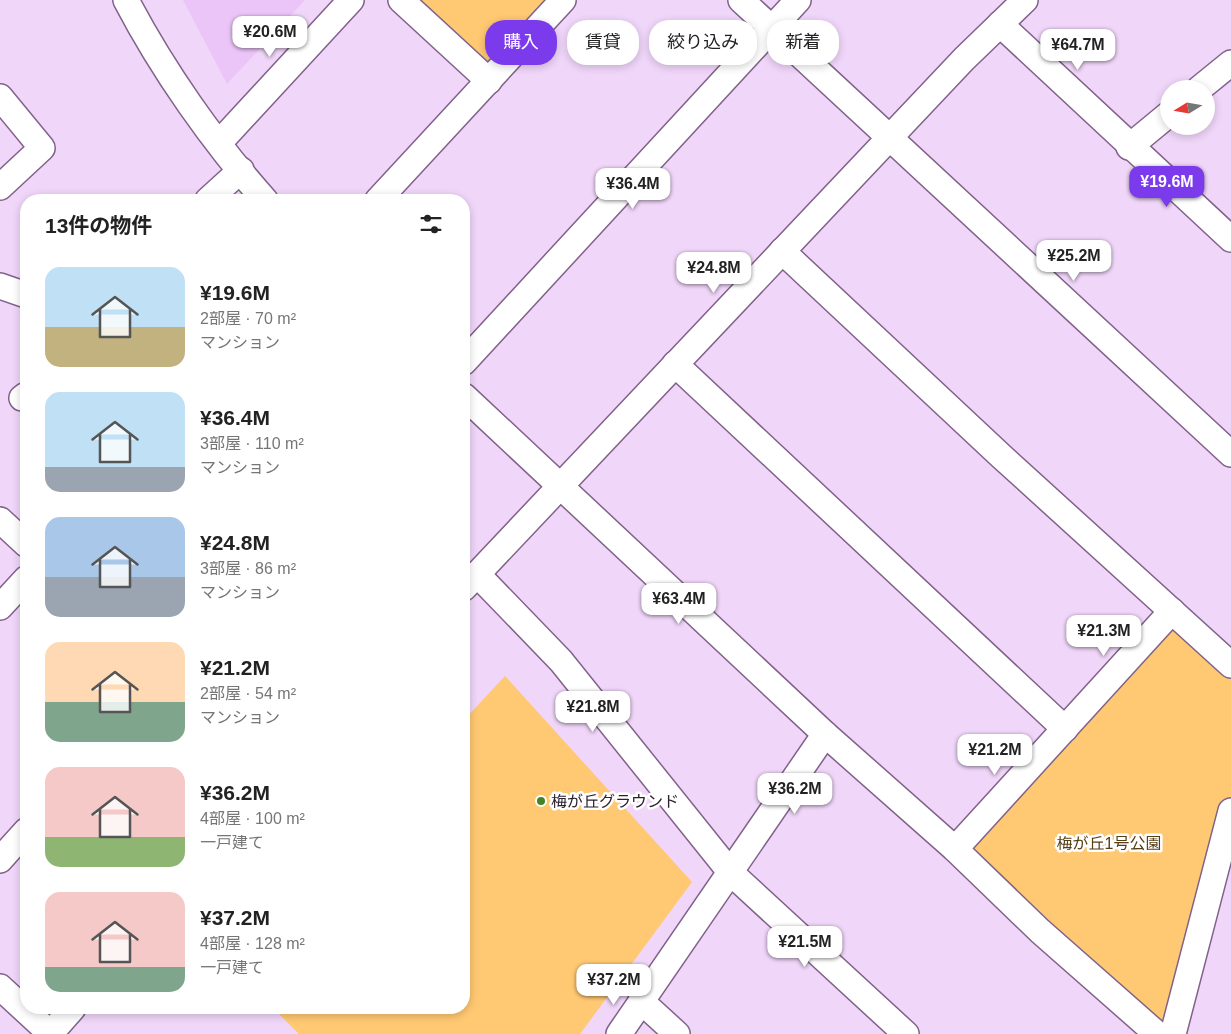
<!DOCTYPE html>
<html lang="ja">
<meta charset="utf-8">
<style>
:root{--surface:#fff;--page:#f2f2f2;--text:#222;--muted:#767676;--accent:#7c3aed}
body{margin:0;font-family:Arial,"Noto Sans JP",sans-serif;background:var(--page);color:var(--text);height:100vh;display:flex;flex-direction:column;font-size:19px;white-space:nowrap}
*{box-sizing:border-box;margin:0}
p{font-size:16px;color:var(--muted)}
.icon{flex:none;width:28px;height:28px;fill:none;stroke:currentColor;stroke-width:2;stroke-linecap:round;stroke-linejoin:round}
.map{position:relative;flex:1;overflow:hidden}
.side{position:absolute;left:20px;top:194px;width:450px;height:820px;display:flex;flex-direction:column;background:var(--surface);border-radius:20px;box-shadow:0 2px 8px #0003}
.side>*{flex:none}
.guide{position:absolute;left:485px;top:20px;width:475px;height:45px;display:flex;gap:10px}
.needle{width:32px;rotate:259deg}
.controls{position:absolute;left:1160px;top:80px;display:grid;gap:10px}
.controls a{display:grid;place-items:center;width:55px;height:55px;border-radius:50%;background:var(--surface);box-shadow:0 2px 8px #0003;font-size:25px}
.price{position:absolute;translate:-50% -42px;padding:0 11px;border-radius:10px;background:#fff;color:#222;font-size:16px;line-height:32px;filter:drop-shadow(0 1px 2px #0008)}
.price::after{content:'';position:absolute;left:50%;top:30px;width:15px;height:11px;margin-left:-8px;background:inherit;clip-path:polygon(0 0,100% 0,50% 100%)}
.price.current{background:var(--accent);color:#fff}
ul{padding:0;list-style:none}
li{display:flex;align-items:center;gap:15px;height:125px;padding:0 25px}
li span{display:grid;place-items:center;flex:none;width:140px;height:100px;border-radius:15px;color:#555}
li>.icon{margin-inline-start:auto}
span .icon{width:60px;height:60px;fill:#fffc;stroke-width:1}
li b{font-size:21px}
h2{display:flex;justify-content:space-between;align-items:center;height:60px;padding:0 25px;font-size:21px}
.chip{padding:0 18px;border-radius:20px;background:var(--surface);box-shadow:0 2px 8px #0003;font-size:18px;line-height:45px}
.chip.current{background:var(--accent);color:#fff}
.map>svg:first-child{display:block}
.built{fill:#ebc5f8}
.green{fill:#ffc872}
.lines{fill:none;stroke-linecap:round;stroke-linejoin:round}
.minor-casing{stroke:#80628a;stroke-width:28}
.minor{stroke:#fff;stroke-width:25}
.poi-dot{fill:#448425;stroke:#fff;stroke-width:2}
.labels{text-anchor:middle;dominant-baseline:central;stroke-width:5;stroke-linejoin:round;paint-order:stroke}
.poi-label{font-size:16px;fill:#2d2131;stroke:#fff;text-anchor:start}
.park-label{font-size:16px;fill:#563e15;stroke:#fff}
</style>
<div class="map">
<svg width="1231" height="1034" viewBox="0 0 1231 1034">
<rect width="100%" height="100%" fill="#f0d6f9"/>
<!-- built -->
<polygon class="built" points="183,0 305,0 227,84"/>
<!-- green -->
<g class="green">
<polygon points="411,0 550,0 491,62 480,63"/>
<polygon points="1172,611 1231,665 1231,811 1173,1034 955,849"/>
<polygon points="505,676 692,882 580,1034 299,1034 273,1008 464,1008 464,720"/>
</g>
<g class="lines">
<!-- minor casing -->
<g class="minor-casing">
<g id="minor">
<path d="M126 0C162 69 213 142 265 200"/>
<polyline points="401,0 489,81"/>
<polyline points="741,0 1231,454"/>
<polyline points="1000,24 1231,239"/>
<polyline points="1199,89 1231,63"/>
<polyline points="0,97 42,148 0,187"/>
<polyline points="219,143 351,0"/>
<polyline points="1129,147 1169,114"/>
<polyline points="208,200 241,170"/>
<polyline points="378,200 563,0"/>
<polyline points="782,251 1001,456 1231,665"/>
<polyline points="0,286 26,295"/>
<polyline points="464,362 798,0"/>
<polyline points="675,364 1065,729"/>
<polyline points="464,396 825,734 955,849 1040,931 1157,1034"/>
<polyline points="22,398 26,395"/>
<polyline points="0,520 26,544"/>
<polyline points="477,574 561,661 731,873 906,1034"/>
<polyline points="464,588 964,59 1025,0"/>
<polyline points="0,607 26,579"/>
<polyline points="955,849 1172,611"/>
<polyline points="0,860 26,831"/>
<polyline points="0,987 51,1034"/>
<polyline points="641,1001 677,1034"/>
<polyline points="50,1034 73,1008"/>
<polyline points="619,1034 825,734"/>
<polyline points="1173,1034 1231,811"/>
</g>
</g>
<!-- minor -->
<use href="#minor" class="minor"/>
</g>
<!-- markers -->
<circle class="poi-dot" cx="541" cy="801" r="5"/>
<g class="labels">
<!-- poi labels -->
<g class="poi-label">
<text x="551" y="801">梅が丘グラウンド</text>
</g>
<!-- park labels -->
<g class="park-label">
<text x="1109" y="843">梅が丘1号公園</text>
</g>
</g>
</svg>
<div class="controls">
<a><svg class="needle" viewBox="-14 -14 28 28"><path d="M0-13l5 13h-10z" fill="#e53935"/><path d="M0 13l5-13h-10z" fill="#767676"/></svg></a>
</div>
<b class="price" style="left:270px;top:58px">¥20.6M</b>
<b class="price" style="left:1078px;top:71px">¥64.7M</b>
<b class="price current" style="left:1167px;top:208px">¥19.6M</b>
<b class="price" style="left:633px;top:210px">¥36.4M</b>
<b class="price" style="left:1074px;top:282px">¥25.2M</b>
<b class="price" style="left:714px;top:294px">¥24.8M</b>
<b class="price" style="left:679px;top:625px">¥63.4M</b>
<b class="price" style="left:1104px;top:657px">¥21.3M</b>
<b class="price" style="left:593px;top:733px">¥21.8M</b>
<b class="price" style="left:995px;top:776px">¥21.2M</b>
<b class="price" style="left:795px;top:815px">¥36.2M</b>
<b class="price" style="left:805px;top:968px">¥21.5M</b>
<b class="price" style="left:614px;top:1006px">¥37.2M</b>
<div class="guide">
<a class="chip current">購入</a>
<a class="chip">賃貸</a>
<a class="chip">絞り込み</a>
<a class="chip">新着</a>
</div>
<section class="side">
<h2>13件の物件<svg class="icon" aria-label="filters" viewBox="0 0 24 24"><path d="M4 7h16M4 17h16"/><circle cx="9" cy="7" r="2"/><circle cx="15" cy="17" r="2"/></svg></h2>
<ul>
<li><span style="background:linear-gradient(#bfe0f5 60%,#c2b280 0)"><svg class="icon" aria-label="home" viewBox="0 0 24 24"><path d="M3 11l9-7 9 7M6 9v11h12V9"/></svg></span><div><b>¥19.6M</b><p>2部屋 · 70 m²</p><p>マンション</p></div></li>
<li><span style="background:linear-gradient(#bfe0f5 75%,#9aa5b1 0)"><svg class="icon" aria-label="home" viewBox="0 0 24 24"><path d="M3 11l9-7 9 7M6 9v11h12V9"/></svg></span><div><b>¥36.4M</b><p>3部屋 · 110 m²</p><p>マンション</p></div></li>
<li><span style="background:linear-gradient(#a9c7e8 60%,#9aa5b1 0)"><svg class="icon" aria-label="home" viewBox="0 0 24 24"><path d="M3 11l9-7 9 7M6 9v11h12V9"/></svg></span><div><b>¥24.8M</b><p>3部屋 · 86 m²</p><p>マンション</p></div></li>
<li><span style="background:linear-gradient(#ffd9b3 60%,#7fa58c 0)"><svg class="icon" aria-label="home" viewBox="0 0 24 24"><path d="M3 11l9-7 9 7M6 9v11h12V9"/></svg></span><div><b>¥21.2M</b><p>2部屋 · 54 m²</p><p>マンション</p></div></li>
<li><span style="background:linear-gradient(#f6c9c9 70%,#8fb573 0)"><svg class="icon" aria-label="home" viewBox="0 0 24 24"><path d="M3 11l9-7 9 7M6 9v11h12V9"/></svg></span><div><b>¥36.2M</b><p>4部屋 · 100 m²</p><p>一戸建て</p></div></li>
<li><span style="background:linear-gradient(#f6c9c9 75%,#7fa58c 0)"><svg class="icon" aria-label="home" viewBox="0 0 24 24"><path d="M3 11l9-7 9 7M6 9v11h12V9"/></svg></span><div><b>¥37.2M</b><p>4部屋 · 128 m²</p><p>一戸建て</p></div></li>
</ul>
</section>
</div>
